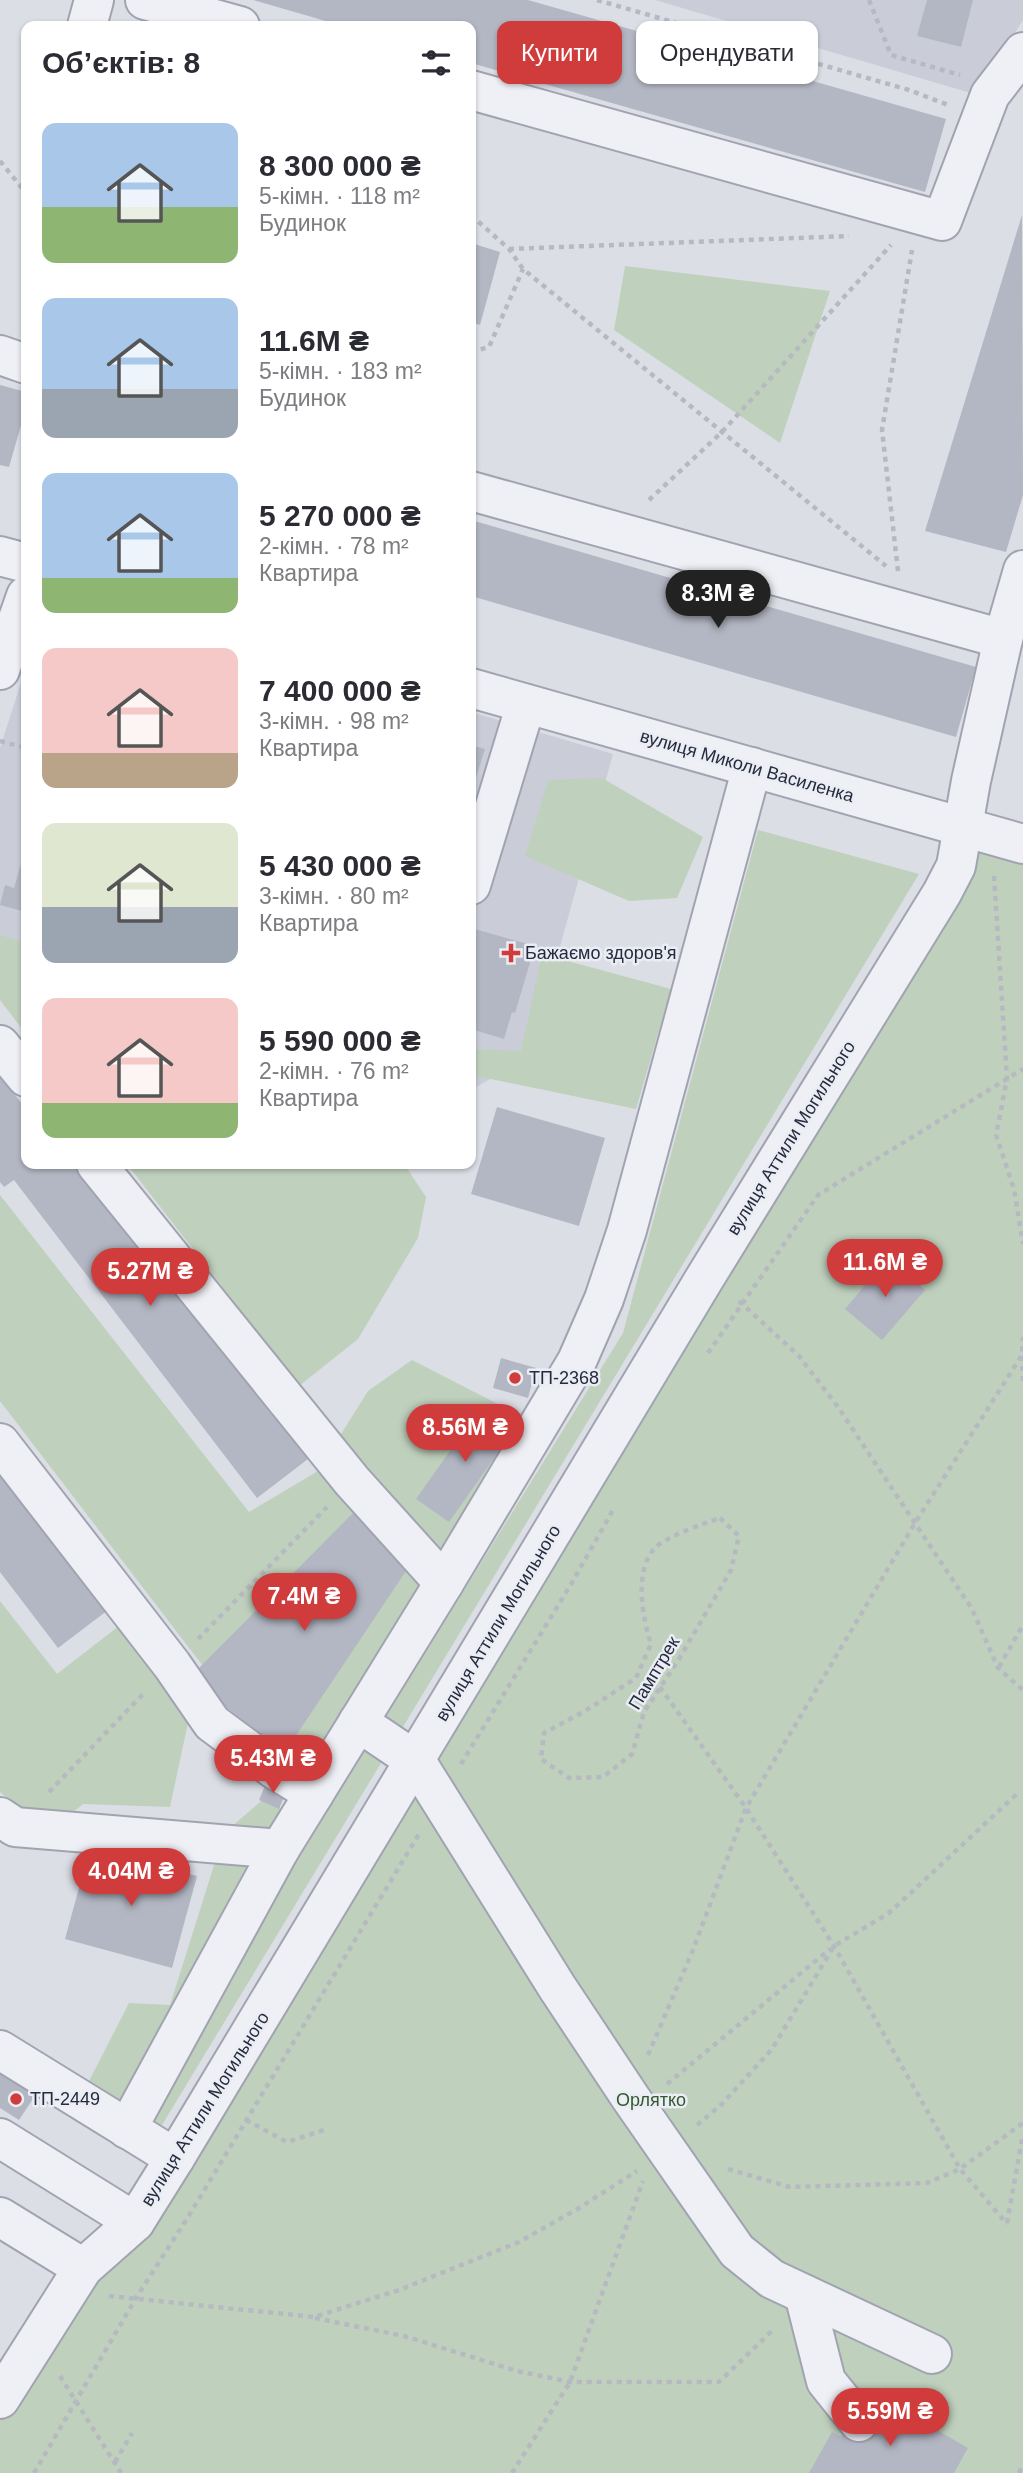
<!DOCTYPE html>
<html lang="uk">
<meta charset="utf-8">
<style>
:root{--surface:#fff;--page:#f2f2f3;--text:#2b2b33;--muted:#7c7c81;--accent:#d03c3c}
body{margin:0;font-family:Arial,sans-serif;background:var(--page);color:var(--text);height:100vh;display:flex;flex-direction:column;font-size:26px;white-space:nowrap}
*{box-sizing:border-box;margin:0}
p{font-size:23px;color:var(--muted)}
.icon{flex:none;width:38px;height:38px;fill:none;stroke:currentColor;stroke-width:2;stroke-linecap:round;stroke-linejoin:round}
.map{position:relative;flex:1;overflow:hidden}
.side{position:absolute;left:21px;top:21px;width:455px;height:1148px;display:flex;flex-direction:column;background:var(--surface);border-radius:14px;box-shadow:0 2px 5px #0004}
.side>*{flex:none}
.banner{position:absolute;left:497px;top:21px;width:420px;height:63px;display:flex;gap:14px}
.price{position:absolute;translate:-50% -60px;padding:0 16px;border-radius:24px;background:var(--accent);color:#fff;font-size:23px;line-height:46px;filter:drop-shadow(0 2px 4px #0008)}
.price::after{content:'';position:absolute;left:50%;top:42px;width:21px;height:16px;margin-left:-10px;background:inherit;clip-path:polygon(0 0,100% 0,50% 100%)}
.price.on{background:#222;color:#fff}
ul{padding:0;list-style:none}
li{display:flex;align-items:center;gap:21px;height:175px;padding:0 21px}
li span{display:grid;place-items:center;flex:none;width:196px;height:140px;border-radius:14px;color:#555}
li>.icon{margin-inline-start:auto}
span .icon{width:84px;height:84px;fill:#fffc;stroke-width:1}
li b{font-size:30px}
h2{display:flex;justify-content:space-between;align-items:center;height:84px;padding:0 21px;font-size:30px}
.chip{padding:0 24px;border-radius:14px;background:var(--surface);box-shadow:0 2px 5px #0004;font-size:24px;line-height:63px}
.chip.on{background:var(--accent);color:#fff}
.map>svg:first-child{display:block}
.built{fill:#cacdd8}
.green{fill:#bfd0bd}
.building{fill:#b3b7c3}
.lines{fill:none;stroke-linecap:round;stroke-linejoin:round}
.minor-casing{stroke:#a1a4b0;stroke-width:42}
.path{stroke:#b6b9c1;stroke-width:4.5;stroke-dasharray:5 5;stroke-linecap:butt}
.minor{stroke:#eef0f5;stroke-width:38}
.poi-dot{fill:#d03c3c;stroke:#ebedf4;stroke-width:2.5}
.labels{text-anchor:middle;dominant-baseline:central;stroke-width:5;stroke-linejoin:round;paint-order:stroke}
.street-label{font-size:18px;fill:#252a3d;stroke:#ebedf4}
.poi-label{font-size:18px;fill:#252a3d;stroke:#ebedf4;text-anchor:start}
.park-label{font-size:18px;fill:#345932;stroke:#ebedf4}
</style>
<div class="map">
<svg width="1023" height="2473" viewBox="0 0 1023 2473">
<rect width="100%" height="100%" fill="#dcdee6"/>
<!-- built -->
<g class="built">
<polygon points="655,0 1023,0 1023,20 984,82 974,94"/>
<polygon points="26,667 26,959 0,952 0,748"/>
<polygon points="471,712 613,754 530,1056 471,1090"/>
</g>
<!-- green -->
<g class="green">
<polygon points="625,266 830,291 780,443 614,330"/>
<polygon points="602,778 703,837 677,898 629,901 525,856 548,780"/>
<polygon points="758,830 919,874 159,2130 139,2117 623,1333"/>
<polygon points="964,844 1023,860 1023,2473 0,2473 0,2406"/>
<polygon points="0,935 26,943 26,1034 0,1000"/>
<polygon points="542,954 671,989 636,1109 471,1075 471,1049 521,1051"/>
<polygon points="127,1164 404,1164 426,1197 418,1238 358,1339 299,1386"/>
<polygon points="0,1195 249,1512 318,1471 368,1391 412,1360 556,1434 342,1752 293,1749 229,1700 0,1401"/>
<polygon points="0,1601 57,1674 128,1619 195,1690 170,1807 83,1804 47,1833 0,1792"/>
<polygon points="267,1796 283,1810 127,2116 86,2087 129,2003 170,2005 216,1859 200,1854"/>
</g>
<!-- building -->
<g class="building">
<polygon points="253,0 528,0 946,119 925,192 471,63 471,26 343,26"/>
<polygon points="927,0 973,0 961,47 917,36"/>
<polygon points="1022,215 1023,495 1006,552 925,531"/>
<polygon points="471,243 500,252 480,325 471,322"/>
<polygon points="0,385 26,392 26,408 9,467 0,465"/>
<polygon points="471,520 976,667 956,737 471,596"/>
<polygon points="471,745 485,749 475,781 471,780"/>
<polygon points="26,846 26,912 0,905 5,885 14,888"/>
<polygon points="471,928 535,946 515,1013 512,1012 504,1039 471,1029"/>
<polygon points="0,1075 26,1109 26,1164 81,1164 308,1459 257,1498 14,1180 4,1187 0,1182"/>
<polygon points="497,1107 605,1138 579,1226 471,1194"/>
<polygon points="888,1258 925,1290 882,1340 845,1309"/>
<polygon points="501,1358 536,1368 528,1398 493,1388"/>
<polygon points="481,1407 514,1430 449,1522 416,1499"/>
<polygon points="0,1467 108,1610 58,1648 0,1572"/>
<polygon points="355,1511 408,1568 285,1752 218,1701 195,1672"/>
<polygon points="267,1781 287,1789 279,1809 259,1800"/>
<polygon points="90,1848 197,1876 172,1968 65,1939"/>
<polygon points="0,2066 38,2091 19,2120 0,2108"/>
<polygon points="892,2404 968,2448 954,2473 809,2473 832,2432 841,2437 847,2428 871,2415 882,2421"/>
</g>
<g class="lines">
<!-- minor casing -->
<g class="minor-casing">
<g id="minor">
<polyline points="145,0 240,26"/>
<polyline points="87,26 94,0"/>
<polyline points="471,90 942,221 990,95 1023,52"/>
<polyline points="0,355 26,364"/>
<polyline points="471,491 1003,639"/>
<polyline points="0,556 26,563"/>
<polyline points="0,670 26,596"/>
<polyline points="471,688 1023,844"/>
<polyline points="471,885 526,704"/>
<polyline points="0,1045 26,1077"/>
<polyline points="96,1164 352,1481 444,1583"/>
<polyline points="0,1443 172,1665 212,1723 274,1769 314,1794"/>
<polyline points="358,1722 416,1761 557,1987 630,2097 737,2251 772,2279 932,2354"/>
<polyline points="0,1817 15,1827 280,1849"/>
<polyline points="0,2050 175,2158"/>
<polyline points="127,2129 280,1849 444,1583 577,1361 604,1299 627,1230 752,767"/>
<polyline points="0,2138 135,2222"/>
<polyline points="0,2217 83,2268"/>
<polyline points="804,2294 826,2381 859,2422"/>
<polyline points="0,2399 83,2268 135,2222 175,2158 706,1276 942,893 956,866 971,781 1003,639 1023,570"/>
</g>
</g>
<!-- path -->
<g class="path">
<polyline points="597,0 909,90 948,105"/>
<polyline points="869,0 891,55 960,75"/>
<polyline points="0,161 26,193"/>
<polyline points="471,215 509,249 523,269 886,566"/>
<polyline points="509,249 849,236"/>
<polyline points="471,352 489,347 523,269"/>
<polyline points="649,500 722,432 891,245"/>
<polyline points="898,571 882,430 912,250"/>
<polyline points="0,741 26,748"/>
<polyline points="994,876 1007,1079 996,1135 1014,1189 1023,1244"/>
<polyline points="739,1301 799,1356 838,1407 972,1609 998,1668 1023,1690"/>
<polyline points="708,1353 818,1195 1023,1069"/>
<polyline points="1022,1356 1023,1386"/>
<path d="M720 1518 739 1536 731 1570 679 1659 644 1712 632 1754 603 1777 569 1778 541 1759 544 1733 585 1711 636 1678 651 1644C642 1617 634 1570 655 1548 665 1537 705 1523 720 1518Z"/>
<polyline points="198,1639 327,1507"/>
<polyline points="999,1667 1023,1625"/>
<polyline points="660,1687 746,1808 834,1946 960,2169 1007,2224"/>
<polyline points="461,1764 570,1586 613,1510"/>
<polyline points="49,1792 145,1692"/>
<polyline points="648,2055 693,1950 746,1808 915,1523 1022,1355 1023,1337"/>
<polyline points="667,2084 830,1949"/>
<polyline points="246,2120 287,2142 324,2130"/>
<polyline points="697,2125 722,2104 772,2049 834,1946 889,1913 1018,1793"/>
<polyline points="728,2169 790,2187 927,2183 960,2169 1023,2123"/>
<polyline points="1007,2223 1023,2134"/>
<polyline points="109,2296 314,2317 399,2290 519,2242 579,2208 637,2171"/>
<polyline points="315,2318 404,2336 517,2371 570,2382 719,2382 774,2329"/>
<polyline points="60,2376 121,2473"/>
<polyline points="115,2462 132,2433"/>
<polyline points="34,2473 136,2298 188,2217 419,1834"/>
<polyline points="512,2473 570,2382 643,2181"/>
<polyline points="1019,2473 1023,2464"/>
</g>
<!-- minor -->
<use href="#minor" class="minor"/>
</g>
<!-- markers -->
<g class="poi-dot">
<path d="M507.5 942.5h7v7h7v7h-7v7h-7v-7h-7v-7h7z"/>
<circle cx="515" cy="1378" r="7"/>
<circle cx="16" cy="2099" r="7"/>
</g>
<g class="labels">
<!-- street labels -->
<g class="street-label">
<text transform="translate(747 766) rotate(16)">вулиця Миколи Василенка</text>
<text transform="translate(791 1138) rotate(-58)">вулиця Аттили Могильного</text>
<text transform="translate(498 1623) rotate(-59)">вулиця Аттили Могильного</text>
<text transform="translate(654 1673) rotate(-59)">Памптрек</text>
<text transform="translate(205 2109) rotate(-58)">вулиця Аттили Могильного</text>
</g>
<!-- poi labels -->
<g class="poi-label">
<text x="525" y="953">Бажаємо здоров'я</text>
<text x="529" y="1378">ТП-2368</text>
<text x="30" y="2099">ТП-2449</text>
</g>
<!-- park labels -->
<g class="park-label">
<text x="651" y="2100">Орлятко</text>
</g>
</g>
</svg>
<b class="price on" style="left:718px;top:630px">8.3M ₴</b>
<b class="price" style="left:885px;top:1299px">11.6M ₴</b>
<b class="price" style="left:150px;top:1308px">5.27M ₴</b>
<b class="price" style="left:465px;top:1464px">8.56M ₴</b>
<b class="price" style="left:304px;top:1633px">7.4M ₴</b>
<b class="price" style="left:273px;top:1795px">5.43M ₴</b>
<b class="price" style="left:131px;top:1908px">4.04M ₴</b>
<b class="price" style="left:890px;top:2448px">5.59M ₴</b>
<div class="banner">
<a class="chip on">Купити</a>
<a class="chip">Орендувати</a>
</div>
<section class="side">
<h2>Об’єктів: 8<svg class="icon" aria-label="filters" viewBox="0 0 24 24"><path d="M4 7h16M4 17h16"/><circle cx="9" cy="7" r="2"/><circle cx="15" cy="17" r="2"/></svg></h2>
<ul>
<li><span style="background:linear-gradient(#a9c7e8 60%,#8fb573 0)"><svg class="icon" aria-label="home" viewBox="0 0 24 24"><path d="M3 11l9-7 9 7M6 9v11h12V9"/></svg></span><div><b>8 300 000 ₴</b><p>5-кімн. · 118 m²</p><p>Будинок</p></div></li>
<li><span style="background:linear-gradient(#a9c7e8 65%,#9aa5b1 0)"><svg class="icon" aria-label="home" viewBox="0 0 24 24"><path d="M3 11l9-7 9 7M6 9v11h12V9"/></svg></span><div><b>11.6M ₴</b><p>5-кімн. · 183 m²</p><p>Будинок</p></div></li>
<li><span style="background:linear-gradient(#a9c7e8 75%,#8fb573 0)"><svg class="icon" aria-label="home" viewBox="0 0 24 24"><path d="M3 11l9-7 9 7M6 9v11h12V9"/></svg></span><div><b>5 270 000 ₴</b><p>2-кімн. · 78 m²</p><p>Квартира</p></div></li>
<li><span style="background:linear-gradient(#f6c9c9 75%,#b9a48a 0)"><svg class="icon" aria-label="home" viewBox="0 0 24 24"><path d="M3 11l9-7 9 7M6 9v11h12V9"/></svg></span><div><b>7 400 000 ₴</b><p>3-кімн. · 98 m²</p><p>Квартира</p></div></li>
<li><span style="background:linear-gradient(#dfe7d0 60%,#9aa5b1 0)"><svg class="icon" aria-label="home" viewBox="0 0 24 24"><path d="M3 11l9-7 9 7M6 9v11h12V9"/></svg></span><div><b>5 430 000 ₴</b><p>3-кімн. · 80 m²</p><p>Квартира</p></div></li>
<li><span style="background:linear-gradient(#f6c9c9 75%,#8fb573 0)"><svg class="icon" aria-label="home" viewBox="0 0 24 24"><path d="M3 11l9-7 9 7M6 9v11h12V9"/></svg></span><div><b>5 590 000 ₴</b><p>2-кімн. · 76 m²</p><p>Квартира</p></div></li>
</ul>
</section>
</div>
